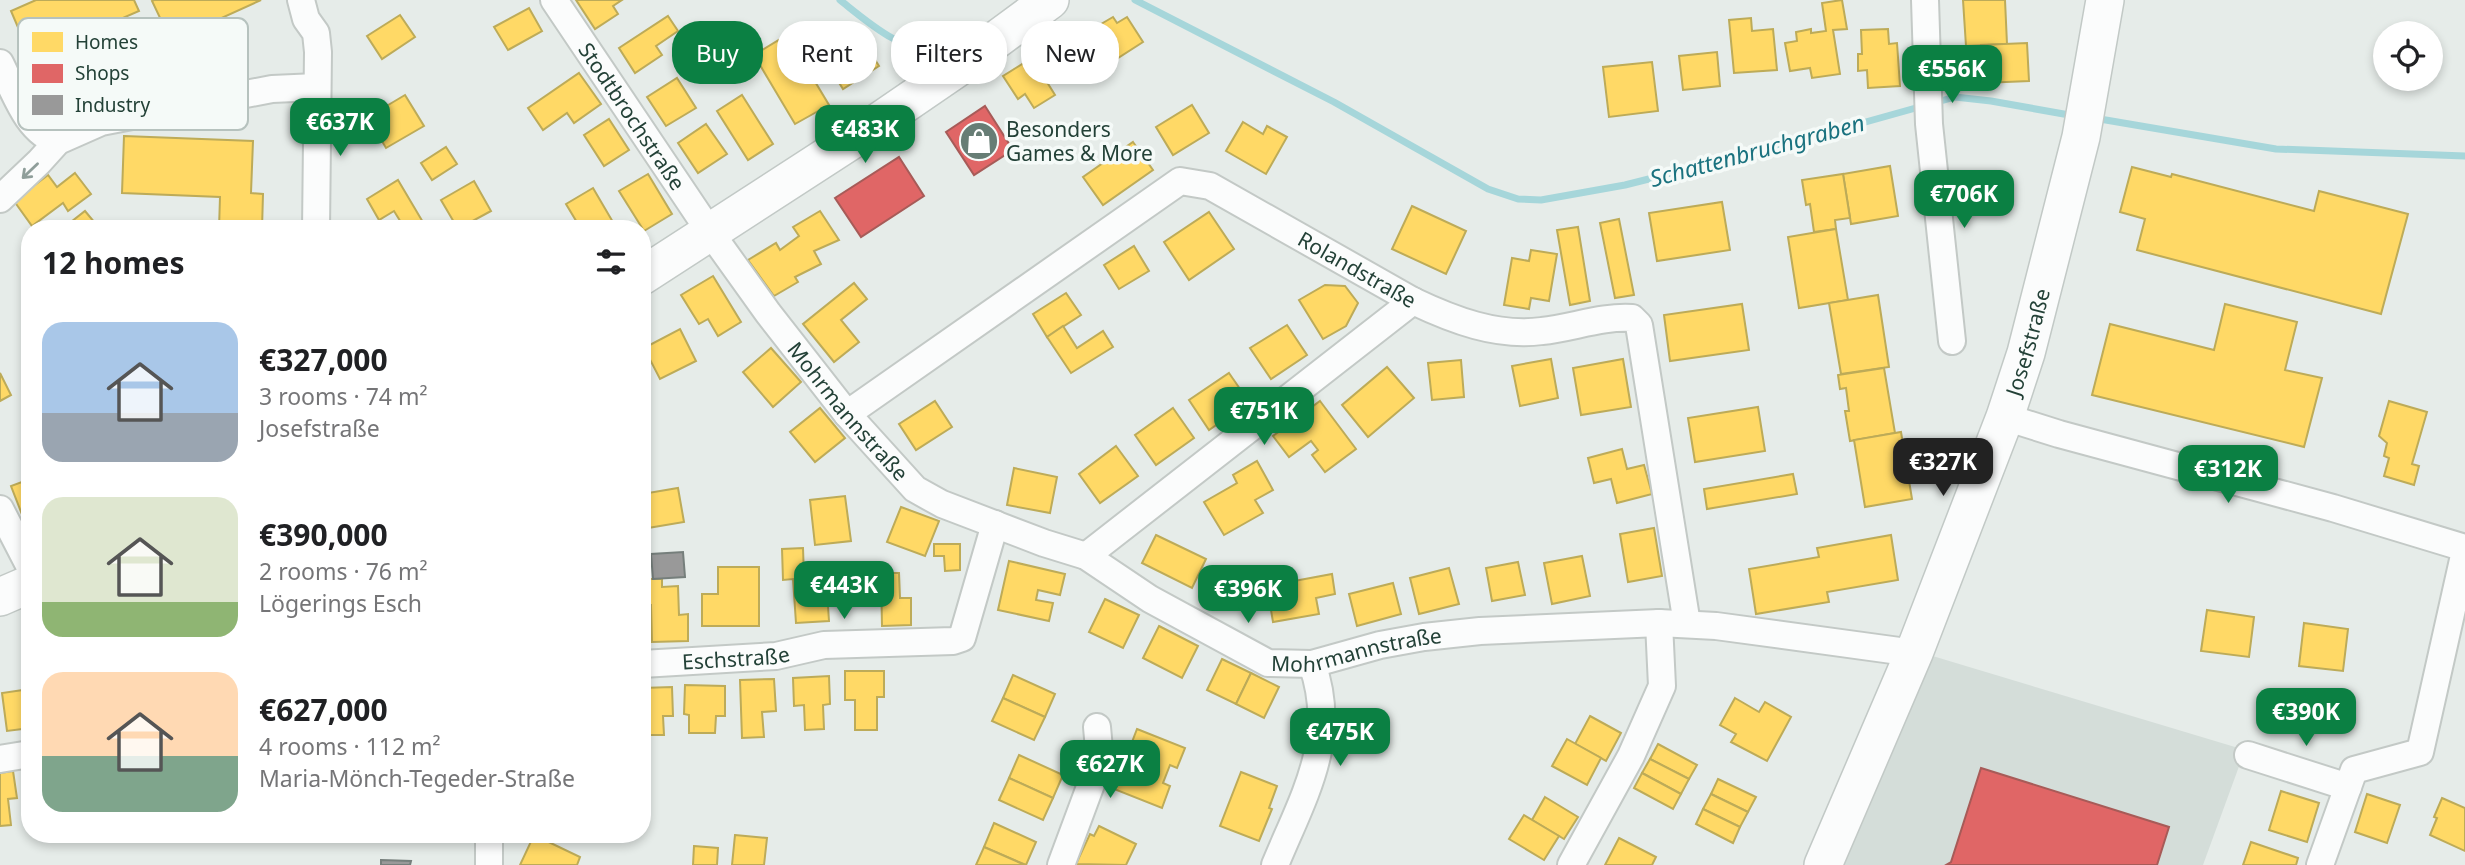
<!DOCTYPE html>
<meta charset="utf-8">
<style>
:root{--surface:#fff;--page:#f2f2f2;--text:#202124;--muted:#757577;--accent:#0b8043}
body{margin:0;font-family:"Noto Sans",sans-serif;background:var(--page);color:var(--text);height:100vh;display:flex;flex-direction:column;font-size:26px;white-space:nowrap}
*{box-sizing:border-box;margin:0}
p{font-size:23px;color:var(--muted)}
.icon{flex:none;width:38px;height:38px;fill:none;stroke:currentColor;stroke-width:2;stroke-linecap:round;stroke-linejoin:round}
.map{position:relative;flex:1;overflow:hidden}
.details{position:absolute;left:21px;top:220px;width:630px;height:623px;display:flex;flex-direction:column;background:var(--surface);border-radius:28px;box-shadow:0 4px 10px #0003}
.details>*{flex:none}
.guide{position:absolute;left:672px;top:21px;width:665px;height:63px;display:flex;gap:14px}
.fabs{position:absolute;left:2373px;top:21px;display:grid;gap:14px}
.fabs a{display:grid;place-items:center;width:70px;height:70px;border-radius:50%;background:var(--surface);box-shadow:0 4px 10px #0003;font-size:35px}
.price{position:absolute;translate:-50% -60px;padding:0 16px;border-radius:14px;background:var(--accent);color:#fff;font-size:23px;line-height:46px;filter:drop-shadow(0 2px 4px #0008)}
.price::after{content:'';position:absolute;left:50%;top:42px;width:21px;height:16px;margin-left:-10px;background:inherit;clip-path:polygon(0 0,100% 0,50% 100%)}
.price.on{background:#222;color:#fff}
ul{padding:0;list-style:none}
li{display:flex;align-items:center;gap:21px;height:175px;padding:0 21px}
li span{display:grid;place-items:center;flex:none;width:196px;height:140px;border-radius:21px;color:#555}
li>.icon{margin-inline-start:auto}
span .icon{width:84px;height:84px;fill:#fffc;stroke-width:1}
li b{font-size:30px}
h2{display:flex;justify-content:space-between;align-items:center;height:84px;padding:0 21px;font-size:30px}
.tag{padding:0 24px;border-radius:28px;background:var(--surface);box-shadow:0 4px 10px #0003;font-size:24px;line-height:63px}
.tag.on{background:var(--accent);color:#fff}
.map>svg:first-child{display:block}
.built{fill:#d4ddd9}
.homes{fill:#ffd966;stroke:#bdab58;stroke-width:2}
.shops{fill:#e06666;stroke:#a75b58;stroke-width:2}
.industry{fill:#999;stroke:#767f7c;stroke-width:2}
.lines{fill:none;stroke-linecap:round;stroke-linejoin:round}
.stream{stroke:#a6d6da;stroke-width:7}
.street-casing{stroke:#c3c9c6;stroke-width:30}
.secondary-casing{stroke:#c2c9c6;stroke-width:40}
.street{stroke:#fbfcfc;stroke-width:26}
.secondary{stroke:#fbfcfc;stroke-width:37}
.oneway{stroke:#8f9e9a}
.labels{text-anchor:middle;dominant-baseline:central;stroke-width:7;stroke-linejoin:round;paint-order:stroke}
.street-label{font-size:21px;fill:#234137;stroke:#f5faf8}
.poi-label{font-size:21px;fill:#234137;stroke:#f5faf8;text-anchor:start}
.water-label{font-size:23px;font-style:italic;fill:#1a727f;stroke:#f5faf8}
.key{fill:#f5faf8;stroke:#b6c2be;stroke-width:2}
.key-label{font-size:19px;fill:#234137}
</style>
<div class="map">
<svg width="2465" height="865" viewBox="0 0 2465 865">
<rect width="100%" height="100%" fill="#e6ece9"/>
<!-- built -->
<polygon class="built" points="1926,654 2245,750 2203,865 1844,865"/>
<!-- homes -->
<g class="homes">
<polygon points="36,0 134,0 139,11 31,58 11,11"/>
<polygon points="154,0 261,0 171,41 152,1"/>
<polygon points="576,0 622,0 613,6 618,14 595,29"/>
<polygon points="1842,0 1847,29 1833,30 1840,74 1812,78 1810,68 1790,71 1785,43 1797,41 1796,32 1811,29 1811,33 1826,31 1822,3"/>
<polygon points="1963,0 2005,0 2007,44 1966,46"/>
<polygon points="529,8 542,31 508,50 494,27"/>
<polygon points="400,15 415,37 382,59 367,36"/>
<polygon points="668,16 678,31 656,46 662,55 635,73 619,48"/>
<polygon points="1113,17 1117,23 1127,17 1143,42 1104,67 1084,34"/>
<polygon points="1751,18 1752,31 1773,29 1777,70 1734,73 1729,20"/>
<polygon points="1888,29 1889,44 1897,43 1900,86 1868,88 1867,70 1858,71 1858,54 1862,54 1861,30"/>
<polygon points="838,33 850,53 865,44 879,66 843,89 817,47"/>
<polygon points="787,35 829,105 795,124 754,55"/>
<polygon points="2027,43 2029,81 1983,83 1981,45"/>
<polygon points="1717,52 1720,86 1683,90 1679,56"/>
<polygon points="1032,58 1055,95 1034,108 1025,94 1018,99 1003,76"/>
<polygon points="1652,62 1658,111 1609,117 1603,67"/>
<polygon points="579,73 601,104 574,123 567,113 543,130 528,108"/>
<polygon points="677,78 696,108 666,126 647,97"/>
<polygon points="405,95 424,126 386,148 368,117"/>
<polygon points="742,95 773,144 748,160 717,111"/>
<polygon points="1192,105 1209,133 1173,155 1156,127"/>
<polygon points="609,119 629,150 604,166 584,135"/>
<polygon points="1243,122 1263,134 1267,126 1287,137 1266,174 1226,151"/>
<polygon points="706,124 727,154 698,173 678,143"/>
<polygon points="124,136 253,141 251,193 263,194 262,229 219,229 220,197 122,193"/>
<polygon points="1133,142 1153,170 1103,205 1083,177"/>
<polygon points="446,147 457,164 432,180 421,163"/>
<polygon points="1890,166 1898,216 1851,224 1843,174"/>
<polygon points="2132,167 2171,177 2172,174 2314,211 2319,191 2408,214 2381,314 2137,250 2145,219 2120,212"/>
<polygon points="75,173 91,194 68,211 63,203 32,226 14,201 48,175 57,187"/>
<polygon points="648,174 672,214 644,231 619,191"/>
<polygon points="1843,174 1850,218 1835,220 1836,229 1814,232 1810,204 1806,205 1802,180"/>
<polygon points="398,180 427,229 394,229 402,224 394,211 379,220 367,199"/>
<polygon points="474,181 491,211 458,229 441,200"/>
<polygon points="593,188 617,229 581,229 566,204"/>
<polygon points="1722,202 1730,250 1657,261 1649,213"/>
<polygon points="1412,206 1466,231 1446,274 1392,249"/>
<polygon points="85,211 100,229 62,229"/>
<polygon points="820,211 839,240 814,251 821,264 795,277 798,282 774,296 748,260 776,243 780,250 799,236 793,227"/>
<polygon points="1209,212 1234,249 1189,280 1164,242"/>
<polygon points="1619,219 1634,295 1615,298 1600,223"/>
<polygon points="1578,227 1590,301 1570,305 1557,230"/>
<polygon points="1836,229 1848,300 1799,308 1788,237"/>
<polygon points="1134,246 1149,271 1119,289 1104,265"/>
<polygon points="1531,250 1557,254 1549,301 1531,298 1529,309 1504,305 1512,258 1529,261"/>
<polygon points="713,276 741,322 718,336 708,319 699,324 681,295"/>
<polygon points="854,283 867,299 841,320 859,342 834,362 803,324"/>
<polygon points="1325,285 1345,286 1358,303 1346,326 1323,339 1299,300"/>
<polygon points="1066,293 1081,315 1047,337 1033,314"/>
<polygon points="1878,295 1889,367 1841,374 1829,303"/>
<polygon points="1742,304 1749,350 1670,361 1664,315"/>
<polygon points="2225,304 2297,322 2285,370 2322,378 2304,447 2092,395 2110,324 2214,350"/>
<polygon points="1287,325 1307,355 1271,379 1250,348"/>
<polygon points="1063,326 1077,348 1103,331 1113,347 1071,373 1047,337"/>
<polygon points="680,329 696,361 660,379 644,348"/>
<polygon points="771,348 801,382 773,407 743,372"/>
<polygon points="1551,359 1558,398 1520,406 1512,366"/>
<polygon points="1623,359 1631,407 1581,415 1573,368"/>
<polygon points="1461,360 1464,397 1432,400 1428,363"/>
<polygon points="1387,367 1414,398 1368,437 1342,405"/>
<polygon points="1884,368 1895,433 1850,441 1845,411 1849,411 1846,388 1840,389 1838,375"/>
<polygon points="0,373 11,395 0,401"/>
<polygon points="1229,373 1249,402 1209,430 1189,400"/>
<polygon points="935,401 952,427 916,450 899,424"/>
<polygon points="1320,401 1356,449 1325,472 1312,455 1318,450 1311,441 1289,457 1273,436"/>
<polygon points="2389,401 2427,412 2412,464 2419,466 2414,485 2384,476 2389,458 2384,456 2387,443 2379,436"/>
<polygon points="1758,407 1765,451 1695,462 1688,418"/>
<polygon points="820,408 845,438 815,462 790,432"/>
<polygon points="1173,408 1194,438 1156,465 1135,435"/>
<polygon points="1901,432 1912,499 1865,507 1854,440"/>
<polygon points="1116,446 1138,476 1100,503 1079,474"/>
<polygon points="1622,449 1627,469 1644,465 1652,494 1617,503 1611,479 1594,483 1588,458"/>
<polygon points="1257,461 1273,490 1255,500 1263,513 1224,535 1204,502 1237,483 1233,475"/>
<polygon points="1014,468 1057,477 1050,513 1007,505"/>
<polygon points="1793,474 1797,494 1707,509 1704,489"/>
<polygon points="30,479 30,529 28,530 11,486"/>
<polygon points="678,488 684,522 642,529 642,494"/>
<polygon points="845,496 851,541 815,545 810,500"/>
<polygon points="901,507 939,521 925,556 887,542"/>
<polygon points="1654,528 1662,576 1628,582 1620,534"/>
<polygon points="1156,535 1206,559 1192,588 1142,563"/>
<polygon points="1891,535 1898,580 1827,592 1829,602 1756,614 1749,569 1819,557 1817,548"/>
<polygon points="934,544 960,544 960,570 945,571 944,556 934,556"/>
<polygon points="803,548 804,577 826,576 829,621 796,623 793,579 783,580 782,549"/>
<polygon points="1582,556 1590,596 1552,604 1544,563"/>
<polygon points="1009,561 1065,574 1060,595 1038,590 1036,600 1053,603 1049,621 998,610"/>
<polygon points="1518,562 1525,595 1492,601 1486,568"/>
<polygon points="718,567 759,567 759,626 702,626 702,594 718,594"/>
<polygon points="1449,568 1459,604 1419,614 1410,578"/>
<polygon points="881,573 899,573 900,598 911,598 911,625 882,626"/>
<polygon points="1332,574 1335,594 1316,598 1319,614 1273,622 1267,586"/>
<polygon points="645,579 662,579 662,587 678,586 679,615 688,614 688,641 652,642 651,605 646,605"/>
<polygon points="1393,583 1401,614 1357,626 1349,594"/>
<polygon points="1105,599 1139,615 1123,648 1089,632"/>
<polygon points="2207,610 2254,617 2249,657 2201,651"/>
<polygon points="2304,623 2348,629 2343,671 2299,666"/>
<polygon points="1159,626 1198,646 1182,678 1143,658"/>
<polygon points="1222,659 1251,673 1236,704 1207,690"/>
<polygon points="845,671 884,671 884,697 877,697 877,730 855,730 855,700 845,700"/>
<polygon points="1251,673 1279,687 1264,718 1236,704"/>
<polygon points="1013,675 1055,694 1045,717 1003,698"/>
<polygon points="829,676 830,704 823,705 824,729 805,730 804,705 794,706 793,678"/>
<polygon points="774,679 776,711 762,712 764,737 742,738 740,680"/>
<polygon points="685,685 725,686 725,716 716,716 715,733 689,733 689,715 684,714"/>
<polygon points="672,687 673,716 663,716 664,735 644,735 642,688"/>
<polygon points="30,689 30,728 7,731 2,693"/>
<polygon points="1003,698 1045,717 1034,740 992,721"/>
<polygon points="1735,698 1759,712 1765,702 1791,717 1767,761 1731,742 1736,734 1720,725"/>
<polygon points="1590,716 1621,733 1606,761 1575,744"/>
<polygon points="1137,729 1185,748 1177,768 1170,765 1163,783 1170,786 1162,808 1114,789"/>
<polygon points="1567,739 1601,758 1587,785 1552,766"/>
<polygon points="1658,744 1697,765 1689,779 1650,759"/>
<polygon points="1019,755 1063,775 1053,798 1009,778"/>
<polygon points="1650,759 1689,779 1681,794 1642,773"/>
<polygon points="13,771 17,798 8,799 11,825 0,826 0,773"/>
<polygon points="1241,772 1277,786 1269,808 1272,809 1259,841 1220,826"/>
<polygon points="1642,773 1681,794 1673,809 1634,788"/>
<polygon points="1009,778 1053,798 1043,820 999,800"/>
<polygon points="1718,779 1756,797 1748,812 1711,794"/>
<polygon points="2281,791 2319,803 2307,842 2269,830"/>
<polygon points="1711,794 1748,812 1740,827 1703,809"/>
<polygon points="2367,794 2400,805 2387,843 2355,832"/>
<polygon points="1545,797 1578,817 1564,839 1532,820"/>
<polygon points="2442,798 2465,808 2465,851 2430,835 2437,818 2434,817"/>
<polygon points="1703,809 1740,827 1733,843 1696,824"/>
<polygon points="1524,815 1559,836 1544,860 1509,839"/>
<polygon points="994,823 1036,842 1026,865 984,847"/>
<polygon points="1099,826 1136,844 1126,865 1076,864 1090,834 1094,836"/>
<polygon points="534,835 580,857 577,865 520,865"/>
<polygon points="735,835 767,838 764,865 732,865"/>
<polygon points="1619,838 1656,857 1652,865 1605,865"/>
<polygon points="2251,842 2298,858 2296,865 2243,865"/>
<polygon points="694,846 718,848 717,865 693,865"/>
<polygon points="984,847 1025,865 976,865"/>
</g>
<!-- shops -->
<g class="shops">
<polygon points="985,106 1013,150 974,175 946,132"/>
<polygon points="899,157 924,196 861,237 835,198"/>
<polygon points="1981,768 2169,827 2157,865 1946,865 1951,862"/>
</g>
<!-- industry -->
<g class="industry">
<polygon points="683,552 685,577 653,579 651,554"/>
<polygon points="381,860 411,861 410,865 381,865"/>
</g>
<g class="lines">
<!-- stream -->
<g class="stream">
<path d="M840 0C869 23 904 55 943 50"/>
<polyline points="1135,0 1334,102 1488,189 1518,199 1541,200 1625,185 1787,144 1955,97 1991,101 2075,116"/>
<polyline points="2094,118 2276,149 2465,156"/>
</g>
<!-- street casing -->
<g class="street-casing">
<g id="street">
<polyline points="301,0 306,19 316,33 318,52 316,229"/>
<path id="s1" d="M554 0 710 232 768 313 847 414 915 489 942 504 1044 543 1086 556 1150 599 1268 663 1312 664 1380 645 1424 637 1480 631 1659 623 1716 626 1914 653"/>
<polyline points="1925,0 1929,124 1952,341"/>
<path d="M0 63C13 88 27 134 58 141"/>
<polyline points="0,199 39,162 58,141 101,122 272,89 317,87"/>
<path id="s2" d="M847 414 1180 181 1210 186 1413 301C1453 320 1497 337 1542 331 1572 328 1602 316 1632 318L1639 325 1687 624"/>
<polyline points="2005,417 2059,434 2333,508 2465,548"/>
<polyline points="0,509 30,567"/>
<polyline points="1086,556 1413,301"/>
<path id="s3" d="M642 664 776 656 824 645 953 641 962 638 995 524"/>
<polyline points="2248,755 2348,787"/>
<polyline points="0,759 30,754"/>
<polyline points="489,835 489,865"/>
<polyline points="1061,865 1100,760 1097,727"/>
<path d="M1275 865C1303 797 1339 739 1312 664"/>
<polyline points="1571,865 1631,756 1662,686 1659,623"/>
<polyline points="2320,865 2354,770 2420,752 2465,551"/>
</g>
</g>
<!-- secondary casing -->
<g class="secondary-casing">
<g id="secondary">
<polyline points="642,276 855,138 966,62 1050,0"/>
<polyline points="0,597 30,584"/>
<path id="s4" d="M1823 865 1914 653 2005 417 2026 353 2081 137 2105 0"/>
</g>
</g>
<!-- street -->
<use href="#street" class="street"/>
<!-- secondary -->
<use href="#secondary" class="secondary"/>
</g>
<!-- one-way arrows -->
<defs><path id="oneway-shaft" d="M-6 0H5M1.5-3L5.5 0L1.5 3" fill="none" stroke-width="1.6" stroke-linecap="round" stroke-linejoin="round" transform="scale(1.75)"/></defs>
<use class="oneway" href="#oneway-shaft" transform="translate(30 171) rotate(136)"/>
<!-- icons -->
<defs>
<g id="shop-disc" transform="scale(2.0125)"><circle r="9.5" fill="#677d75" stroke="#f5faf8"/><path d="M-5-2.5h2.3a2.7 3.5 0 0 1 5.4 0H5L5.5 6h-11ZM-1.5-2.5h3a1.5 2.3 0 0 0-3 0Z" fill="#fff"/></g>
</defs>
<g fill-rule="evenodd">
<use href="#shop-disc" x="979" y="141"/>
</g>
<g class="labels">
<!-- street labels -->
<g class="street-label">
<text stroke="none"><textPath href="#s1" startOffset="140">Stodtbrochstraße</textPath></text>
<text stroke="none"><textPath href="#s2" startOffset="606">Rolandstraße</textPath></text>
<text stroke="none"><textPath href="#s4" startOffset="562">Josefstraße</textPath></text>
<text stroke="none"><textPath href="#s1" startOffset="506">Mohrmannstraße</textPath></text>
<text stroke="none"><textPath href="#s1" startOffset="1094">Mohrmannstraße</textPath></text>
<text stroke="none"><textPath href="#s3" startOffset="94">Eschstraße</textPath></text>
</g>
<!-- poi labels -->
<g class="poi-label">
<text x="1006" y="129">Besonders<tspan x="1006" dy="24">Games &amp; More</tspan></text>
</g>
<!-- water labels -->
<g class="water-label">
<text transform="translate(1757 150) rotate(-15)">Schattenbruchgraben</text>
</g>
</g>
<!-- legend -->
<rect x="18" y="18" width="230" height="112" rx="10" class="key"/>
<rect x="32" y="32" width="31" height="20" fill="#ffd966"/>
<rect x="32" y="64" width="31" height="19" fill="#e06666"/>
<rect x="32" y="95" width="31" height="20" fill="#999"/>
<g class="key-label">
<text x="75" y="49">Homes</text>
<text x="75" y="80">Shops</text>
<text x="75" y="112">Industry</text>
</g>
</svg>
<div class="fabs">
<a><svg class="icon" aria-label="locate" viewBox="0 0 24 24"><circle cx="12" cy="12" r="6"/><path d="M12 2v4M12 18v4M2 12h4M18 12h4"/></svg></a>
</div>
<b class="price" style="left:1952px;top:105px">€556K</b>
<b class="price" style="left:340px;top:158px">€637K</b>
<b class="price" style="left:865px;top:165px">€483K</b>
<b class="price" style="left:1964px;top:230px">€706K</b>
<b class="price" style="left:1264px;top:447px">€751K</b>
<b class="price on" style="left:1943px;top:498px">€327K</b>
<b class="price" style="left:2228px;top:505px">€312K</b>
<b class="price" style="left:844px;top:621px">€443K</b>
<b class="price" style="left:1248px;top:625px">€396K</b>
<b class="price" style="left:2306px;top:748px">€390K</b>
<b class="price" style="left:1340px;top:768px">€475K</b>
<b class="price" style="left:1110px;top:800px">€627K</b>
<div class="guide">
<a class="tag on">Buy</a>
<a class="tag">Rent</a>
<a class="tag">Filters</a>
<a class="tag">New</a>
</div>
<section class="details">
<h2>12 homes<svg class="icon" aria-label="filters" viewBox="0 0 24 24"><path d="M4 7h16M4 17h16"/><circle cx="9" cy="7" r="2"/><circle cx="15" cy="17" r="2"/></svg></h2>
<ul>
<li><span style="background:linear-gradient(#a9c7e8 65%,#9aa5b1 0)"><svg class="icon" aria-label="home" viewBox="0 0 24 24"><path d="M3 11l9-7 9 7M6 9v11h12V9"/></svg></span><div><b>€327,000</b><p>3 rooms · 74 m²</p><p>Josefstraße</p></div></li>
<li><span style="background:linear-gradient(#dfe7d0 75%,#8fb573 0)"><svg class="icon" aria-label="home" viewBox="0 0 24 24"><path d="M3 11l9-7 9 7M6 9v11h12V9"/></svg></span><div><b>€390,000</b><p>2 rooms · 76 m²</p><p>Lögerings Esch</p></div></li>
<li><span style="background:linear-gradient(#ffd9b3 60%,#7fa58c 0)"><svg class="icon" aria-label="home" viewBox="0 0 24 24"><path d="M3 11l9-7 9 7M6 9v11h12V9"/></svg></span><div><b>€627,000</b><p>4 rooms · 112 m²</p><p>Maria-Mönch-Tegeder-Straße</p></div></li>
</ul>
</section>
</div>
